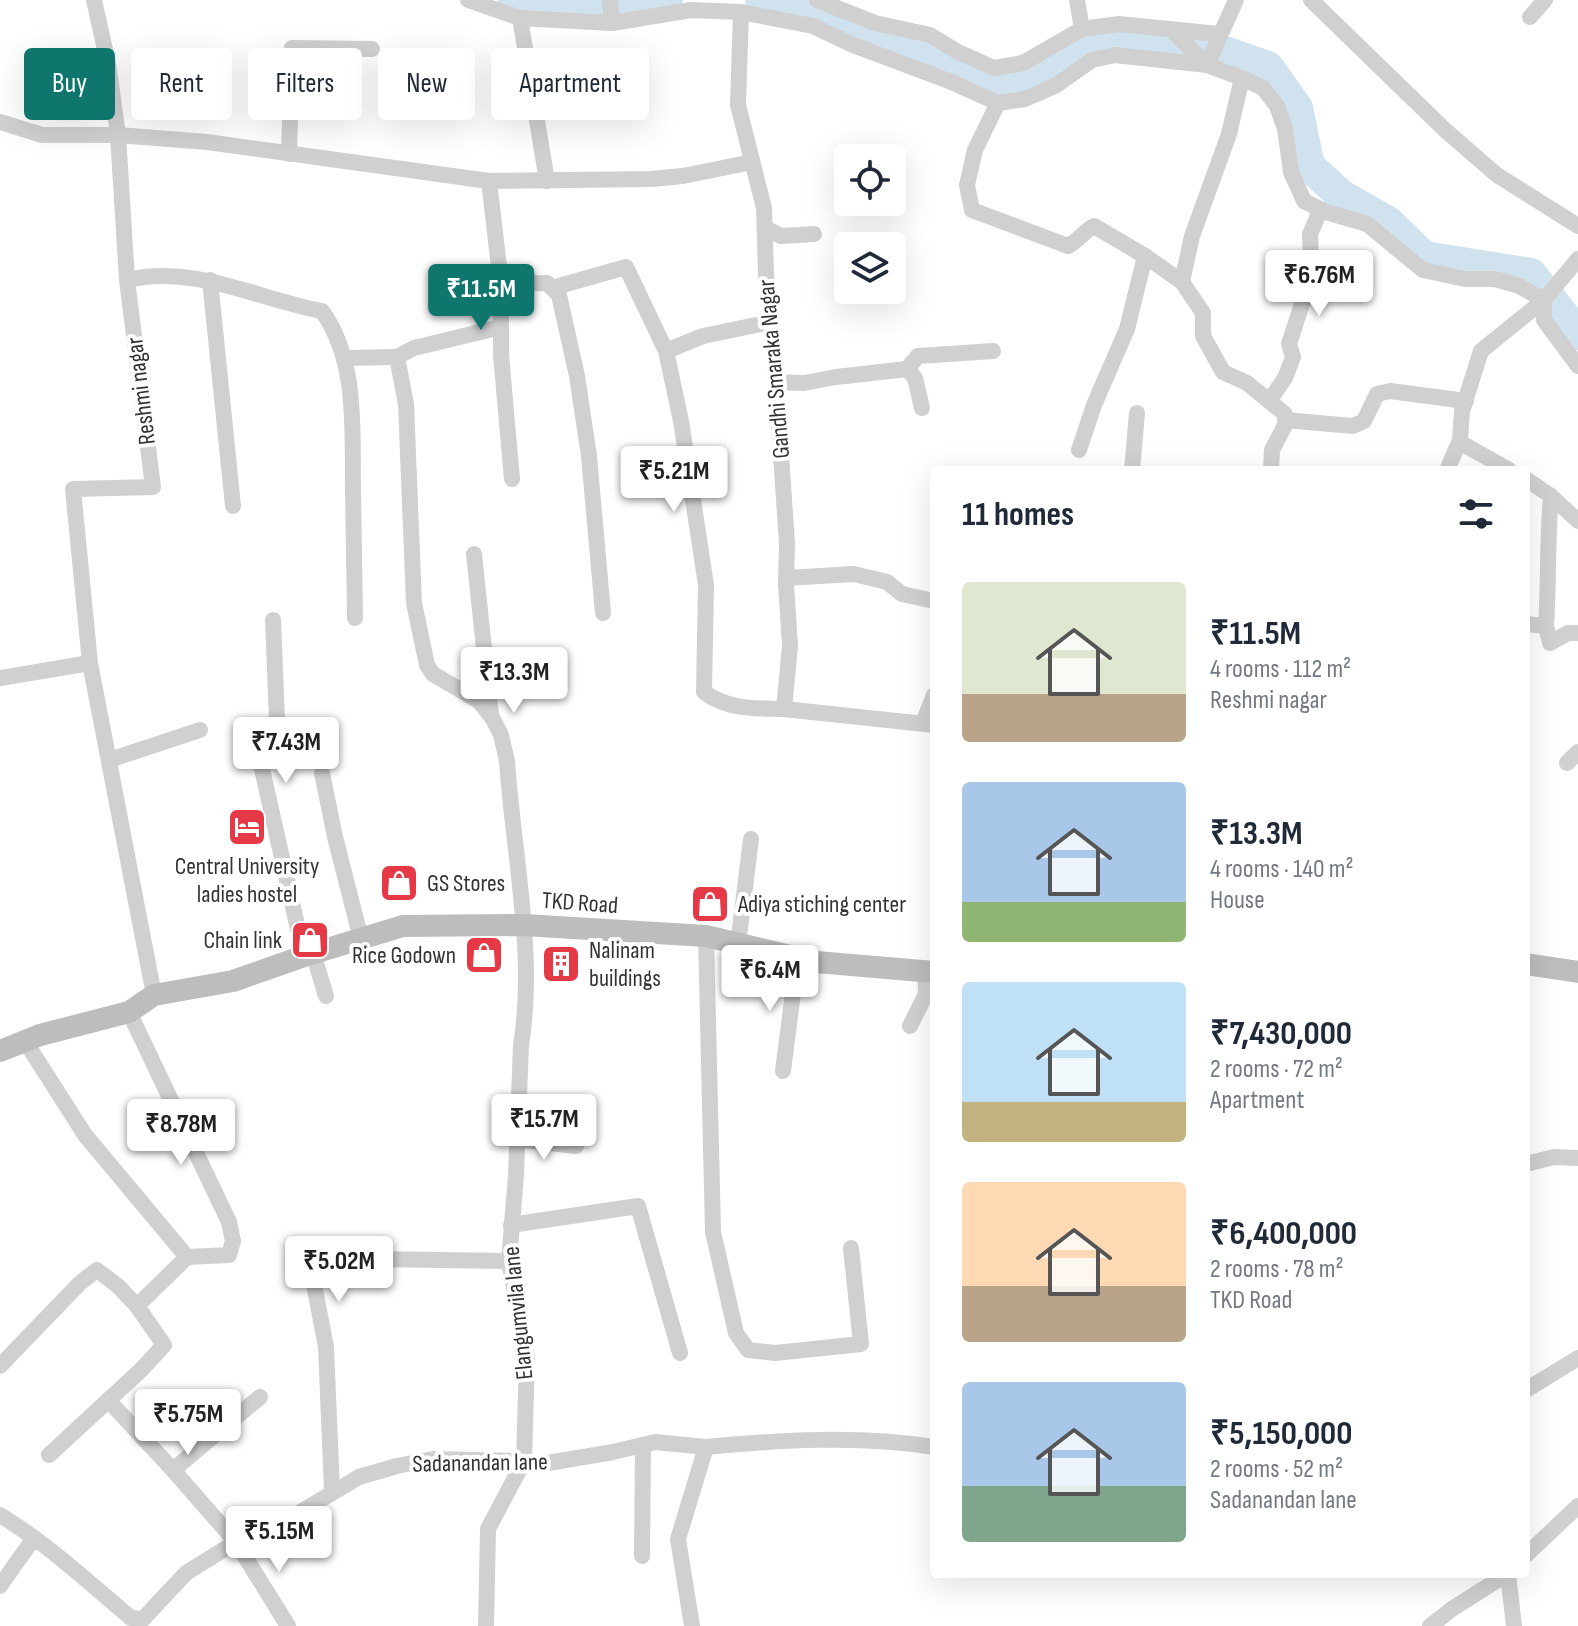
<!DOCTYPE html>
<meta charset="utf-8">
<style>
:root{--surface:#fff;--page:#f6f6f7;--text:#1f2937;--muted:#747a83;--accent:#0f766e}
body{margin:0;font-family:"Sofia Sans Condensed",sans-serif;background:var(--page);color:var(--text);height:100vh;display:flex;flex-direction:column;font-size:30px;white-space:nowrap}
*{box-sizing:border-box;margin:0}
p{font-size:26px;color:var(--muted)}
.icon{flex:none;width:44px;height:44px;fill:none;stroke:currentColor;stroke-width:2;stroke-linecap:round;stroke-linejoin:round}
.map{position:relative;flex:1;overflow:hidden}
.drawer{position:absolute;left:930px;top:466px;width:600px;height:1112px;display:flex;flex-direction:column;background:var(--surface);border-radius:8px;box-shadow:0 8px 32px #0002}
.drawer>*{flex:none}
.banner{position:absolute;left:24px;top:48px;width:760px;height:72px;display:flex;gap:16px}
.fabs{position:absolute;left:834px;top:144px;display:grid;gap:16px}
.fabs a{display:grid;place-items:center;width:72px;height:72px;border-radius:8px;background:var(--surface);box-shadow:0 8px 32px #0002;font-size:40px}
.price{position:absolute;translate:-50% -68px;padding:0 18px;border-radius:8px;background:#fff;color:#222;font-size:26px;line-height:52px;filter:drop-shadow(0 2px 4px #0008)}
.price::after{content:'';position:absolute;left:50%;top:48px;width:24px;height:18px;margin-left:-12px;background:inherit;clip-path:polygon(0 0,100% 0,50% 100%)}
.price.current{background:var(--accent);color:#fff}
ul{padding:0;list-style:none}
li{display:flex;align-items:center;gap:24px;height:200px;padding:0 32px}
li span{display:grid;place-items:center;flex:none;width:224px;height:160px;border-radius:8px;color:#555}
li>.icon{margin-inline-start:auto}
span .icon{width:96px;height:96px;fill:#fffc;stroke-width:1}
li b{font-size:34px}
h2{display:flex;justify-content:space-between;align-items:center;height:96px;padding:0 32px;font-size:34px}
.pill{padding:0 28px;border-radius:8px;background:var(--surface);box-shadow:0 8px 32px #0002;font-size:28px;line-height:72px}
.pill.current{background:var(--accent);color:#fff}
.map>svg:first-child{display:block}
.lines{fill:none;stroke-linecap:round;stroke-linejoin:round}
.river{stroke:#cfe2ee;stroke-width:32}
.street{stroke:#d0d0d0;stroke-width:16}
.secondary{stroke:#bdbdbd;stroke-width:22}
.labels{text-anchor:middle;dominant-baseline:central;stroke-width:8;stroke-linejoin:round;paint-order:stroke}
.street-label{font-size:24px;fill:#333;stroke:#fff}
.poi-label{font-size:24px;fill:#333;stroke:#fff;text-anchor:start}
</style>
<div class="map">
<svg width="1578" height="1626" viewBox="0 0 1578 1626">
<rect width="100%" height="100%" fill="#fff"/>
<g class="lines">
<!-- river -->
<g class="river">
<path d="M514 0C564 11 617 12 667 0"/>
<polyline points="761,0 787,4 868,30 1016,85 1062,57 1113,37 1185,44 1228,53 1268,67 1297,108 1309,166 1341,195 1388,222 1424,257 1531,274 1578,334"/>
</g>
<!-- street -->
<g class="street">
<polyline points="468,0 520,18"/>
<polyline points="610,0 612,23"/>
<polyline points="817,0 875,23 930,35 958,52 994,68 1023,63 1082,29 1119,24 1219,34"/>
<polyline points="1077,0 1082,29"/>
<polyline points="1311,0 1445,130 1497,175 1578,226"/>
<polyline points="741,12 813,26 853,45 949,81 998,103 1025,99 1055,86 1092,60 1115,55 1207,65 1242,78 1263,88 1277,106 1285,129 1291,172 1304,201 1326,212 1367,224 1423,270 1465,279 1495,279 1519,286 1544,300"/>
<polyline points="1530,17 1545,0"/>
<polyline points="1171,29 1207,65 1236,0"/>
<path d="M998 103 975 150 967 185 972 210 1068 246C1078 241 1083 232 1094 226L1145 256 1182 282 1203 313V336L1223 372 1247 383 1285 414V425L1272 450 1271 470"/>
<polyline points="0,122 42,135 118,135 108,63 94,0"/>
<polyline points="289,154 292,48 372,49"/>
<polyline points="489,181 501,284 501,355 512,479"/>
<polyline points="547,181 520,18 612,23 691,10 741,12 738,105 764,208 766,275 776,382 787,543 786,584 790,646 784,709 934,725"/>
<polyline points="765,228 781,236 814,234"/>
<path d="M127 280C194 264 257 299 322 311 358 361 352 430 353 489 354 532 354 575 355 618"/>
<polyline points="210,280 233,506"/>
<polyline points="1182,282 1192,236 1229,134 1242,78"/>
<polyline points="501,284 547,283 559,295 577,376 589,456 603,613"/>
<path d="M552 288 626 267 666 351 681 421 706 585 704 692C728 710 755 708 784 709"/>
<polyline points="1544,300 1544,320 1578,366"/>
<polyline points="666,351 703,336 771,322"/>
<polyline points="344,358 397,357"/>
<polyline points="907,369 918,356 993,351"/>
<polyline points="776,382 804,383 836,377 907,369 915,378 922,408"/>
<polyline points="1269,401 1285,378 1293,357 1289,344 1309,282 1311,263 1310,234 1321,209"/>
<polyline points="1285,420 1353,426 1364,421 1377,394 1390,391 1466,401"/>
<polyline points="1460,440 1463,444 1509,470"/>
<polyline points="1079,450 1094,405 1127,329 1145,256"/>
<polyline points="1132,470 1137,413"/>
<polyline points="1447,470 1460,440 1462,411 1481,351 1544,300 1578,259"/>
<polyline points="1526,479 1551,496 1578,521"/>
<polyline points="474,554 491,715"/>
<polyline points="786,578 854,574 887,582 902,594 934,601"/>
<polyline points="273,620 277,720 260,760 304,956"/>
<polyline points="1526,624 1546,626 1550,643 1568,633 1578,633"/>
<path d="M1546 626C1549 582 1547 539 1551 496"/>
<polyline points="0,678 90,663"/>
<polyline points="923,723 934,695"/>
<polyline points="109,760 200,730"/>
<polyline points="1567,763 1578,752"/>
<polyline points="322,773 335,837 361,939"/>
<polyline points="706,936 713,1232 736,1333 748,1350 775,1353 861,1344 851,1248"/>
<polyline points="738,944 751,839"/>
<polyline points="313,953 326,996"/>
<polyline points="154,995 90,663 73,489 153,487 127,280 118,135 207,142 489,181 651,179 683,176 752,162"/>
<polyline points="910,1026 926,994 925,971"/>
<polyline points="25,1041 85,1135 187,1257"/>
<polyline points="783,1071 794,985 801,976 801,958"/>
<polyline points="516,1139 576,1146"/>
<polyline points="1526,1164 1554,1157 1578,1158"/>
<polyline points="511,1225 638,1206 680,1353"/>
<polyline points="0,1366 80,1283 97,1270 118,1286 137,1306"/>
<polyline points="1526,1390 1578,1358"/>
<polyline points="108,1400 173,1470 236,1542 288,1626"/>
<polyline points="49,1455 141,1370 164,1345 137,1306 187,1257 229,1255 233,1241 229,1222 129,1012"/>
<polyline points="173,1470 260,1397"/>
<polyline points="332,1491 326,1347 313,1279 371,1259 509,1261"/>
<path d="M0 1515C48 1544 88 1582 131 1618L143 1619 186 1573 236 1542 267 1532 359 1477 397 1466 433 1459 524 1461 542 1464 613 1452 655 1442 706 1447"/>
<polyline points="1526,1555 1578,1506"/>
<polyline points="642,1556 643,1445"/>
<polyline points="1508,1574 1514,1626"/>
<polyline points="0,1586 34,1538"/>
<path d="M486 1626 488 1529 524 1461 527 1358 509 1261 516 1175 521 1045C536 954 513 852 507 761L501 735 493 719 479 701 433 674 427 665 414 603 406 404 397 357 414 348 501 327"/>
<path d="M692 1626 678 1539 706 1447C781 1440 858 1435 934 1447"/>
<polyline points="1430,1626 1452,1609 1507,1574"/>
</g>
<!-- secondary -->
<g class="secondary">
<polyline points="1526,964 1578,972"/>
<polyline points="0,1051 40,1035 129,1012 154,995 233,981 304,956 403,926 524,925 706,936 816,962 934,972"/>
</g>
</g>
<!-- icons -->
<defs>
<g id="hotel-square" transform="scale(2)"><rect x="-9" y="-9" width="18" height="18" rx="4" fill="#e63946" stroke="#fff"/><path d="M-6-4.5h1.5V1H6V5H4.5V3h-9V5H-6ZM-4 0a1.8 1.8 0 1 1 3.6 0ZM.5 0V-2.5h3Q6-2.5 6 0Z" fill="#fff"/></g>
<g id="shop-square" transform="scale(2)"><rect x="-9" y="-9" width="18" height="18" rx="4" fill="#e63946" stroke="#fff"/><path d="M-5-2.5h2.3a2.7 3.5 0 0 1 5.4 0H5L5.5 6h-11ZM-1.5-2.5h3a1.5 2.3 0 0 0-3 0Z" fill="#fff"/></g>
<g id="building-square" transform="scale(2)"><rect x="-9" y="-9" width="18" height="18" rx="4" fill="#e63946" stroke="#fff"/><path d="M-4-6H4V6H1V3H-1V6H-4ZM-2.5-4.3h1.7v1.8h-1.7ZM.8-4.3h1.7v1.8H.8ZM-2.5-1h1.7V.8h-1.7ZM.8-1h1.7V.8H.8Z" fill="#fff"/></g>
</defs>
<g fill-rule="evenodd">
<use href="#hotel-square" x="247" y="827"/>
<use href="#shop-square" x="399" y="883"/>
<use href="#shop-square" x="710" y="904"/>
<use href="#shop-square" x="310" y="940"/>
<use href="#shop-square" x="484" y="955"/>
<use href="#building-square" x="561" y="964"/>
</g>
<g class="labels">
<!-- street labels -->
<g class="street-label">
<text transform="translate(774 369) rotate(-95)">Gandhi Smaraka Nagar</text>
<text transform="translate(141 391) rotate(-97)">Reshmi nagar</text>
<text transform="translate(580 903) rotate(4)">TKD Road</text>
<text transform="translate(518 1313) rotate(-96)">Elangumvila lane</text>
<text transform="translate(480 1463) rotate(-1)">Sadanandan lane</text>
</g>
<!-- poi labels -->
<g class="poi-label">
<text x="247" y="866" text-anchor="middle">Central University<tspan x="247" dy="28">ladies hostel</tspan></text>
<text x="427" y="883">GS Stores</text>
<text x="738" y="904">Adiya stiching center</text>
<text x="282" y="940" text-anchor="end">Chain link</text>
<text x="589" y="950">Nalinam<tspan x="589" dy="28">buildings</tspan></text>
<text x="456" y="955" text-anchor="end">Rice Godown</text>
</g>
</g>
</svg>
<div class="fabs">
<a><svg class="icon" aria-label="locate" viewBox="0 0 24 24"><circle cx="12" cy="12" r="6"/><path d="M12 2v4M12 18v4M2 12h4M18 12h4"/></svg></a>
<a><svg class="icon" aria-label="layers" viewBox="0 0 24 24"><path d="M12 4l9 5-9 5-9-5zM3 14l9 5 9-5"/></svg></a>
</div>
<b class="price" style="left:1319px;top:318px">₹6.76M</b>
<b class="price current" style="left:481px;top:332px">₹11.5M</b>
<b class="price" style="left:674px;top:514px">₹5.21M</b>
<b class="price" style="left:514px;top:715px">₹13.3M</b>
<b class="price" style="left:286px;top:785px">₹7.43M</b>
<b class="price" style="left:770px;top:1013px">₹6.4M</b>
<b class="price" style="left:544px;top:1162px">₹15.7M</b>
<b class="price" style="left:181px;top:1167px">₹8.78M</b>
<b class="price" style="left:339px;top:1304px">₹5.02M</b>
<b class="price" style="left:188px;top:1457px">₹5.75M</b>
<b class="price" style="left:279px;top:1574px">₹5.15M</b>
<div class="banner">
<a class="pill current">Buy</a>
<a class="pill">Rent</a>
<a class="pill">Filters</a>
<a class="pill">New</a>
<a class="pill">Apartment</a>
</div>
<section class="drawer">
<h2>11 homes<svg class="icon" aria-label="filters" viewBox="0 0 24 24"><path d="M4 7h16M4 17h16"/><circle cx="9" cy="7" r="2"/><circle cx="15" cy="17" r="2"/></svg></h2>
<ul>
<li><span style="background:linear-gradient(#dfe7d0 70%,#b9a48a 0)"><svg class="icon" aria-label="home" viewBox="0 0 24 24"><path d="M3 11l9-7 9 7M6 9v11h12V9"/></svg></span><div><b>₹11.5M</b><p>4 rooms · 112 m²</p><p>Reshmi nagar</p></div></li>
<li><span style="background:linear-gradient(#a9c7e8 75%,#8fb573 0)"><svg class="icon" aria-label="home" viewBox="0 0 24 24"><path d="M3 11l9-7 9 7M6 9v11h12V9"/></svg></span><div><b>₹13.3M</b><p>4 rooms · 140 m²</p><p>House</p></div></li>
<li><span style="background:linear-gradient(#bfe0f5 75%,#c2b280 0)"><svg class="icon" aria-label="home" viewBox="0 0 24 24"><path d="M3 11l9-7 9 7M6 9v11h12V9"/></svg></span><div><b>₹7,430,000</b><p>2 rooms · 72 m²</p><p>Apartment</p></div></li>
<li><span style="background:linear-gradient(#ffd9b3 65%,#b9a48a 0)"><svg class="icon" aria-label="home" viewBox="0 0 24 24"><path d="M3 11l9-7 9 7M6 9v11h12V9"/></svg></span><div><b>₹6,400,000</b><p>2 rooms · 78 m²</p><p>TKD Road</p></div></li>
<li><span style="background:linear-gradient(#a9c7e8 65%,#7fa58c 0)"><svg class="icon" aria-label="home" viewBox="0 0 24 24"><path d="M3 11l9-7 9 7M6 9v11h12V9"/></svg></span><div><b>₹5,150,000</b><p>2 rooms · 52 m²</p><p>Sadanandan lane</p></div></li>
</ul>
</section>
</div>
